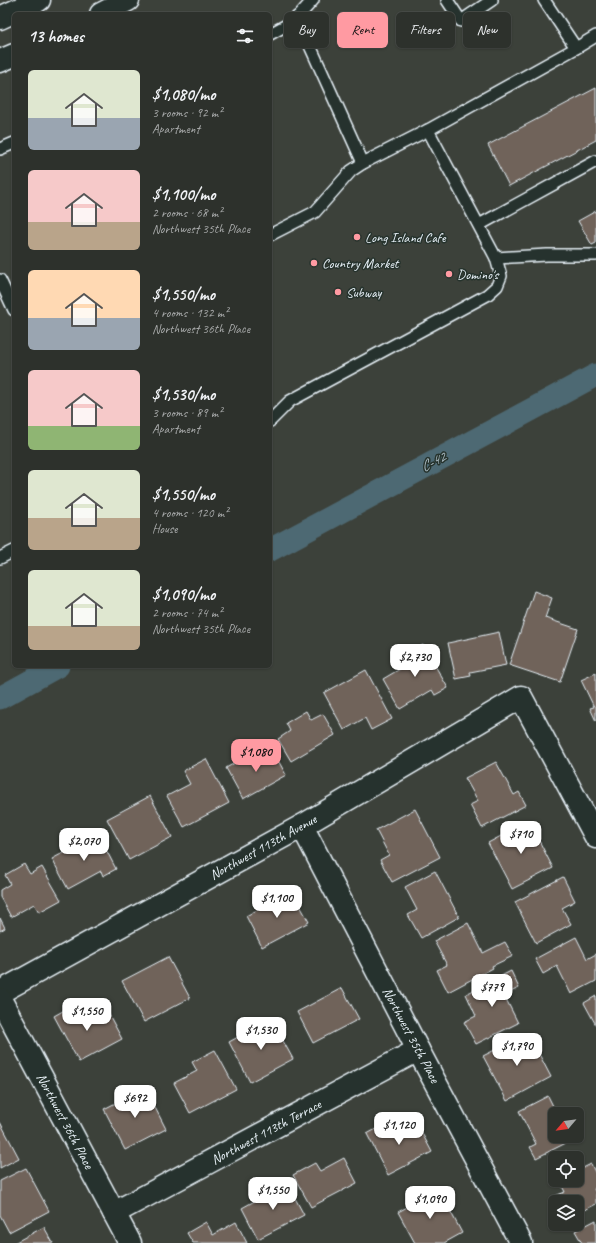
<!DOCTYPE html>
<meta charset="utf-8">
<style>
:root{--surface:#2d312c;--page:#353934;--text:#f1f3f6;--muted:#a7a9a9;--line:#484c48;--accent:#ff9aa2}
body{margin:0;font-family:Caveat,sans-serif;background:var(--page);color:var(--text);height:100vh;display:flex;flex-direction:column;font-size:15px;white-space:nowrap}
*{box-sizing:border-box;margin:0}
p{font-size:13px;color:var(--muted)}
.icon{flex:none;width:22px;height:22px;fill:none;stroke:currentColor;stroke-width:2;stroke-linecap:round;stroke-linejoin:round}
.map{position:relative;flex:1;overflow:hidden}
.sheet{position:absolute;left:12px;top:12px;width:260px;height:656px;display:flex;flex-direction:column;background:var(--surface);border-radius:6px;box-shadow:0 1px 3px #0004,0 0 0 1px var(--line)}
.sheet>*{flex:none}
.hud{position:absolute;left:284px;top:12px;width:252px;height:36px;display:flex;gap:8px}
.needle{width:26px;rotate:241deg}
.fabs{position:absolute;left:548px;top:1107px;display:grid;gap:8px}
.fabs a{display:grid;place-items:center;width:36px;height:36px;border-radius:6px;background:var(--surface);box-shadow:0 1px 3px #0004,0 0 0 1px var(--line);font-size:20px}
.price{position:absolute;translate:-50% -34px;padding:0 9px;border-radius:8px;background:#fff;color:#222;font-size:13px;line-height:26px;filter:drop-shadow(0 1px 2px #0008)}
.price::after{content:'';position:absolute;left:50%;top:24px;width:12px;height:9px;margin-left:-6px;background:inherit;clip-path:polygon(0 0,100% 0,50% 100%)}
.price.on{background:var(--accent);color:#111}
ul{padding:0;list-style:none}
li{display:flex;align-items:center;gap:12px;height:100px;padding:0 16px}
li span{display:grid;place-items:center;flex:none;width:112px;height:80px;border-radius:6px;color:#555}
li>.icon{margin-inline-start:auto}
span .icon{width:48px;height:48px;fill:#fffc;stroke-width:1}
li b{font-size:17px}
h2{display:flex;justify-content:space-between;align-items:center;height:48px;padding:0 16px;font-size:17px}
.tag{padding:0 14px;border-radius:6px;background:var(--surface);box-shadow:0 1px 3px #0004,0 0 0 1px var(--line);font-size:14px;line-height:36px}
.tag.on{background:var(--accent);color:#111}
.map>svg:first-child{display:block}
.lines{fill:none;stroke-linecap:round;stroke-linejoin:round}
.canal{stroke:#4e6973;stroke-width:23}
.building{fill:#6f635a;stroke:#e8f1f8}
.lane-casing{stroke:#e8f1f8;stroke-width:14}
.street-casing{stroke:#e8f1f8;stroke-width:25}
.secondary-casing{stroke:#e8f1f8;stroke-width:25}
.lane{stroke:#26332d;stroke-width:11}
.street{stroke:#26332d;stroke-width:22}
.secondary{stroke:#26332d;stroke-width:22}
.poi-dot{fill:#ff9aa2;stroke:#26332d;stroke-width:1.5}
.labels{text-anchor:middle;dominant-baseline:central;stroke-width:3;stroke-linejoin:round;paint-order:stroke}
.poi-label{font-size:14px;fill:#e8f1f8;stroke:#26332d;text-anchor:start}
.street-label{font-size:14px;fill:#e8f1f8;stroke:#26332d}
.water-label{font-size:15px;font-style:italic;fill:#aabbc3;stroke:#26332d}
</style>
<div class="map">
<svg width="596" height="1243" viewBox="0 0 596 1243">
<rect width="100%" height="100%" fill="#3c413a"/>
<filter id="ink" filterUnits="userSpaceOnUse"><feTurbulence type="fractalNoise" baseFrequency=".025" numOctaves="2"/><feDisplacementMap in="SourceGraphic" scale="8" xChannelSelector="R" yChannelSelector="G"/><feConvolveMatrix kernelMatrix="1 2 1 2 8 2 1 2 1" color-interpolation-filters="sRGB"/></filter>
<g filter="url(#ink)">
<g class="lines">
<!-- canal -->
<g class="canal">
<polyline points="270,550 596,375"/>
<polyline points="0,698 58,666"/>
</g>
</g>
<!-- building -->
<g class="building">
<polygon points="596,88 596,140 509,186 488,145"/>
<polygon points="596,211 596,243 592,245 578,221"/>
<polygon points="534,591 552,598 545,618 578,629 560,682 509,665"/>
<polygon points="499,632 506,665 470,672 471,676 456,679 448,643"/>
<polygon points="423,645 448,688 435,695 432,690 400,709 383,679 405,666 400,658"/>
<polygon points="366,670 392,719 371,730 365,718 344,730 324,693"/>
<polygon points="596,673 596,721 590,708 594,707 581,680"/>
<polygon points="306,711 311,720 323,714 335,735 291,761 278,739 290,731 286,723"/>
<polygon points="272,749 286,775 243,799 226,768 256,751 259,756"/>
<polygon points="206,759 229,803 184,827 167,796 190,784 183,771"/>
<polygon points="496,762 514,795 519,792 526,805 482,828 470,805 478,801 465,778"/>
<polygon points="150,796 172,837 129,860 107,819"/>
<polygon points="415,809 440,857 392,882 380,860 389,855 376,830"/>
<polygon points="529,821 553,868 512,889 488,843"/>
<polygon points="98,834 116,869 103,876 101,871 68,889 52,859"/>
<polygon points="24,864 30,874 42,867 61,900 39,912 34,904 11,917 0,897 0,890 10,884 5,875"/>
<polygon points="435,871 459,917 421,938 408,915 417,910 405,887"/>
<polygon points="563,877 575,901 562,908 571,924 536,943 515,902"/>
<polygon points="292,891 309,922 262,947 246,916"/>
<polygon points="0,918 5,928 0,931"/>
<polygon points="468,923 483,953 505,942 513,956 492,966 493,968 448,992 437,970 447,965 434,941"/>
<polygon points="576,937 587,959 596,954 596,981 571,994 557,966 543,974 535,959"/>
<polygon points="168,957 190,998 144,1022 122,981"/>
<polygon points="511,971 519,988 504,995 518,1023 476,1044 464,1022 476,1016 466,994"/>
<polygon points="342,988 359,1019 313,1043 297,1012"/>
<polygon points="596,996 596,1025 584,1003"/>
<polygon points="77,1003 87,1022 107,1011 122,1039 79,1062 54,1016"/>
<polygon points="271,1019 293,1059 250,1082 229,1042"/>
<polygon points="528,1033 551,1077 507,1101 483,1056"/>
<polygon points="215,1050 236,1089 190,1113 174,1083 197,1071 192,1062"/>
<polygon points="145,1088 166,1129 125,1150 104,1109"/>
<polygon points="548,1096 557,1114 555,1114 555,1136 577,1136 577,1129 580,1136 536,1158 530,1147 536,1144 519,1111"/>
<polygon points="0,1122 19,1158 0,1168"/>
<polygon points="389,1122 395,1132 416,1122 432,1152 388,1175 367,1134"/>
<polygon points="576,1156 583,1168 591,1164 596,1174 596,1187 594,1189 596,1193 596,1204 577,1214 577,1202 558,1202 555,1196 565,1192 559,1180 577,1180 577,1158 572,1158"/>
<polygon points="344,1158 357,1183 311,1207 293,1175 315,1163 320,1171"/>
<polygon points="26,1168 49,1211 9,1232 0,1215 0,1181"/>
<polygon points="287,1183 304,1215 258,1239 242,1208"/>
<polygon points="439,1190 462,1233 444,1243 415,1243 398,1212"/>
<polygon points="596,1220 596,1243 582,1243 575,1231"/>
<polygon points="206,1222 213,1235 236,1222 247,1243 193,1243 187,1233"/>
<polygon points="44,1227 53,1243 14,1243"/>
</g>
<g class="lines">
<!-- lane casing -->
<g class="lane-casing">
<g id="lane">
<polyline points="447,0 461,21 492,0"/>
<polyline points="297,17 363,163"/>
<polyline points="270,34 294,21 313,0"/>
<polyline points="576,48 596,36"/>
<polyline points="0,149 14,143"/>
<polyline points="479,225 596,161"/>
<polyline points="270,235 315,212 351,171 363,163 428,130 576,48 544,0"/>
<polyline points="496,258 547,255 596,255"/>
<polyline points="0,280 14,310"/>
<polyline points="270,421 290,401 487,295 497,286 501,276 496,258 428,130"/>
<polyline points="0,558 14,551"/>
</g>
</g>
<!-- street casing -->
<g class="street-casing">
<g id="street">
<polyline points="302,826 418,1050 521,1243"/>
<polyline points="0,992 302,826 521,697 596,837"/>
<polyline points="0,999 130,1243"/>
<polyline points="114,1213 418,1050"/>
</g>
</g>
<!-- secondary casing -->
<g class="secondary-casing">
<g id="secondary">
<polyline points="101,14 128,0"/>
<polyline points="0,18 39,0"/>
<polyline points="0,61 14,55"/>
</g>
</g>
<!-- lane -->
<use href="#lane" class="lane"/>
<!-- street -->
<use href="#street" class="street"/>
<!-- secondary -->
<use href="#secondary" class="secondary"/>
</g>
</g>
<!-- markers -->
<g class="poi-dot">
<circle cx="357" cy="237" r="4"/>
<circle cx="314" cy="263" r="4"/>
<circle cx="449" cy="274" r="4"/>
<circle cx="338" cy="292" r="4"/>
</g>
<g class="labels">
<!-- poi labels -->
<g class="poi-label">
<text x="365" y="237">Long Island Cafe</text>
<text x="322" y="263">Country Market</text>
<text x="457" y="274">Domino's</text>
<text x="346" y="292">Subway</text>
</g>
<!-- street labels -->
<g class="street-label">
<text transform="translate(263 847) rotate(-29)">Northwest 113th Avenue</text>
<text transform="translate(411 1035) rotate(62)">Northwest 35th Place</text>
<text transform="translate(65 1121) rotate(62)">Northwest 36th Place</text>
<text transform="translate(266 1132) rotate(-28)">Northwest 113th Terrace</text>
</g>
<!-- water labels -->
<g class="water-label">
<text transform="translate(433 462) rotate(-28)">C-42</text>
</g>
</g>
</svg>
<div class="fabs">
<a><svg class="needle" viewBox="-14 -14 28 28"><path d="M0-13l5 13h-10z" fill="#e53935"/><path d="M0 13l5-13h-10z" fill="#a7a9a9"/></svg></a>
<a><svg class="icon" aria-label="locate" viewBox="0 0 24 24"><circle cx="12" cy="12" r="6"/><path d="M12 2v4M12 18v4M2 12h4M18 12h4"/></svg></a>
<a><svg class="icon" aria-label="layers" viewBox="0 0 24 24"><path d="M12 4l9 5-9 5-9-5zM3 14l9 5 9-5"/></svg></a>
</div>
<b class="price" style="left:415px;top:678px">$2,730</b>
<b class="price on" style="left:256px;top:773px">$1,080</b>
<b class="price" style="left:521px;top:855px">$710</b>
<b class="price" style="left:84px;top:862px">$2,070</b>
<b class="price" style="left:277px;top:919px">$1,100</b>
<b class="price" style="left:492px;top:1008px">$779</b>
<b class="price" style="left:87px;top:1032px">$1,550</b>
<b class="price" style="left:261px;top:1051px">$1,530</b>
<b class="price" style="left:517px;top:1067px">$1,790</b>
<b class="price" style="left:135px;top:1119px">$692</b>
<b class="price" style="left:399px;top:1146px">$1,120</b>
<b class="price" style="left:273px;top:1211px">$1,550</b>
<b class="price" style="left:430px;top:1220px">$1,090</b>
<div class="hud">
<a class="tag">Buy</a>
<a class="tag on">Rent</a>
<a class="tag">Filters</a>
<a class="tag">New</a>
</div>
<section class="sheet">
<h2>13 homes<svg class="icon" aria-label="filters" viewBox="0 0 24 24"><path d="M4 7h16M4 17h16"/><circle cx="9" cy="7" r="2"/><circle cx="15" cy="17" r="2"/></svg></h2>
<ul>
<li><span style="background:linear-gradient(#dfe7d0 60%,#9aa5b1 0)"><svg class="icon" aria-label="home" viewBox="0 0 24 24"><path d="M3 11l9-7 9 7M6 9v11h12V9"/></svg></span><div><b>$1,080/mo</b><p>3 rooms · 92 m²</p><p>Apartment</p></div></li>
<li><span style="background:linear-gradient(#f6c9c9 65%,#b9a48a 0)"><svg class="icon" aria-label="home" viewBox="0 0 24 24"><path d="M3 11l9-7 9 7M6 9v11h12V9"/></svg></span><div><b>$1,100/mo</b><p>2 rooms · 68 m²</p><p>Northwest 35th Place</p></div></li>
<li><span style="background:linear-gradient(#ffd9b3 60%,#9aa5b1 0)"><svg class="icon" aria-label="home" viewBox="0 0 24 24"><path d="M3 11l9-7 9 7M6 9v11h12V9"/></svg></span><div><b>$1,550/mo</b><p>4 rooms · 132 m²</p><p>Northwest 36th Place</p></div></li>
<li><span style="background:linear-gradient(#f6c9c9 70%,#8fb573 0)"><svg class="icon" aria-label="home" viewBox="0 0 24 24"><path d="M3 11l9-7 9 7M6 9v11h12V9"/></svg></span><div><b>$1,530/mo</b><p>3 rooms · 89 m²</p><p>Apartment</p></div></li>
<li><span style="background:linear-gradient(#dfe7d0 60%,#b9a48a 0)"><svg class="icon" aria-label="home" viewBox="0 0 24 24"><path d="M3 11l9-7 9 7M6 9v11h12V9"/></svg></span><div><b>$1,550/mo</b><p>4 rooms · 120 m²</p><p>House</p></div></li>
<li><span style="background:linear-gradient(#dfe7d0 70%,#b9a48a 0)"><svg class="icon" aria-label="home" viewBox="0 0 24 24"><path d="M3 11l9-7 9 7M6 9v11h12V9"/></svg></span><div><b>$1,090/mo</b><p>2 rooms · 74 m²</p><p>Northwest 35th Place</p></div></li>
</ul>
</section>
</div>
